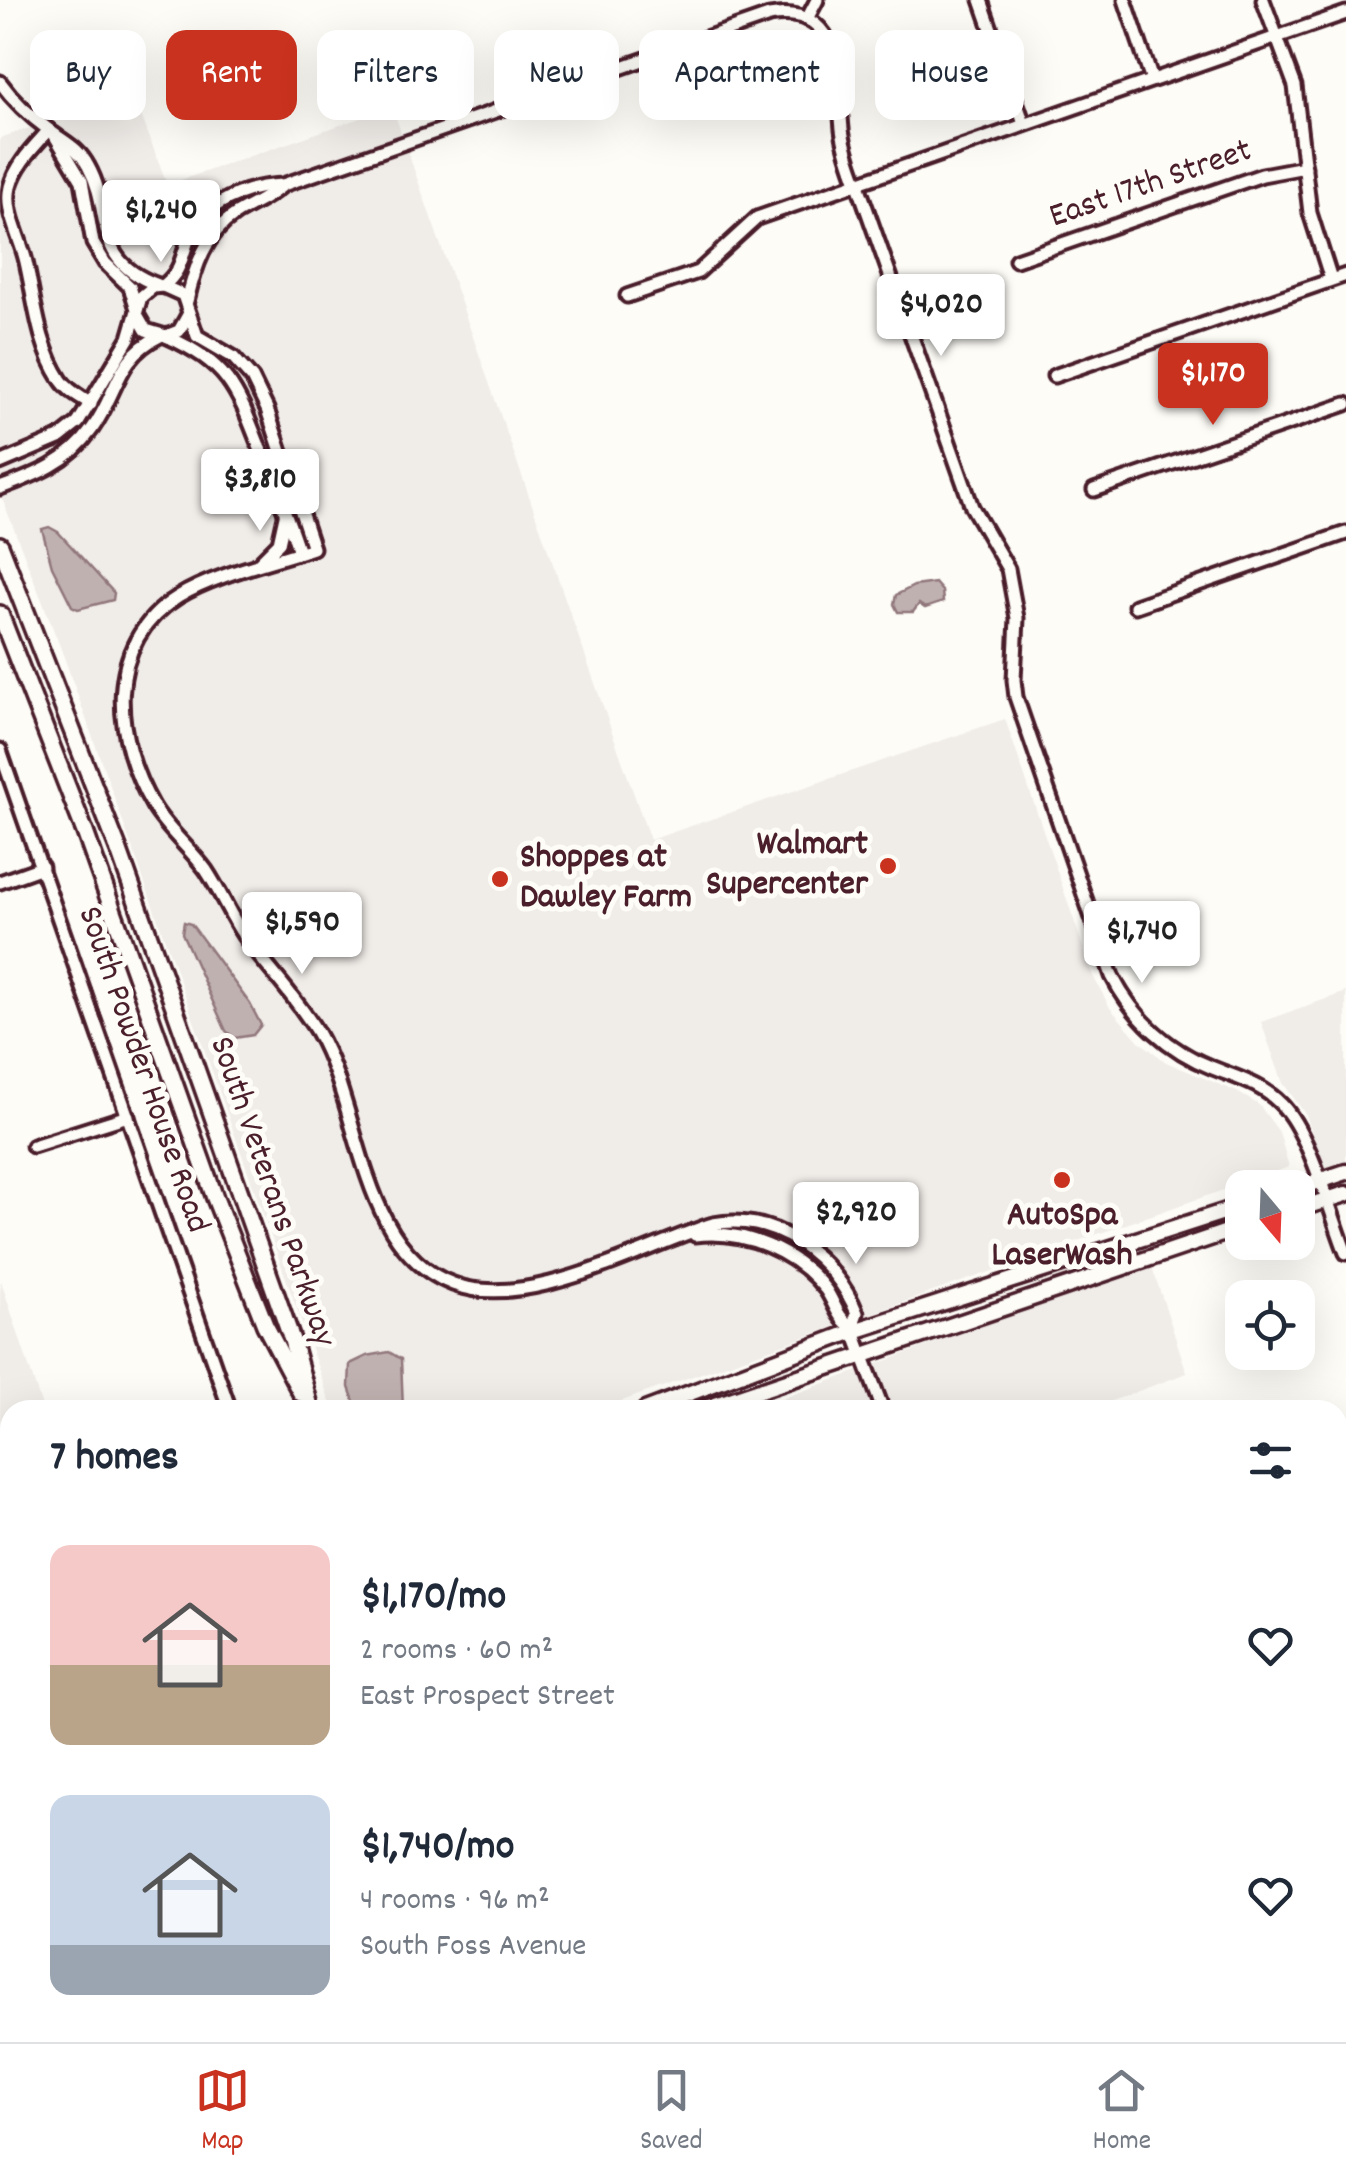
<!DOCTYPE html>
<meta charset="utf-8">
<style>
:root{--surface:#fff;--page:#f2f2f3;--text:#1f2937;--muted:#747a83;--line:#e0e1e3;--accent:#c8321e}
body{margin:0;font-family:Dekko,sans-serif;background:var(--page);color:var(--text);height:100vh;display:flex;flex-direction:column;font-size:38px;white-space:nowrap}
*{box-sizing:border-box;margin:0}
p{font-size:32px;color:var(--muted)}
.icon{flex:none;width:55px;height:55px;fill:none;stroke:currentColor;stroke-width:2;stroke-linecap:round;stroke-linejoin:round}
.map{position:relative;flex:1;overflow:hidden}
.side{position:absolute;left:0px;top:1400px;width:1348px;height:642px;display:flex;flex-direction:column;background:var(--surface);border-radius:30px 30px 0 0;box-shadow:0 10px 40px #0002}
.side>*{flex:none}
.top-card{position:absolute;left:30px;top:30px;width:1288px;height:90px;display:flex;gap:20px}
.needle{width:65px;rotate:161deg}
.fabs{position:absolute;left:1225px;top:1170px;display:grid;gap:20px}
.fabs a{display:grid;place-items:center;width:90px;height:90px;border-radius:20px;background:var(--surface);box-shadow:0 10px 40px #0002;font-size:50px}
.price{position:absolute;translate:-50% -85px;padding:0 22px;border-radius:10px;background:#fff;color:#222;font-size:32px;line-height:65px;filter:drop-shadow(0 2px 5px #0008)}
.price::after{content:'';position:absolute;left:50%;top:60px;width:30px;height:22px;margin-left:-15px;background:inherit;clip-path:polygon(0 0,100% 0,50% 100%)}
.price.active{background:var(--accent);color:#fff}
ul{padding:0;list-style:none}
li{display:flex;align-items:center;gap:30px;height:250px;padding:0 50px}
li span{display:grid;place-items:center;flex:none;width:280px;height:200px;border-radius:20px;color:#555}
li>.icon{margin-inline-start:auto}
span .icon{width:120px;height:120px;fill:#fffc;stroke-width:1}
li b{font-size:42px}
h2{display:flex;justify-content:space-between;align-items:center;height:120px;padding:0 50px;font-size:42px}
.chip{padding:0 35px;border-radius:20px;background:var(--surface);box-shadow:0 10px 40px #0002;font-size:35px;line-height:90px}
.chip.active{background:var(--accent);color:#fff}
.tabs{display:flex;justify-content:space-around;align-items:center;height:140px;border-top:2px solid var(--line);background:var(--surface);font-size:28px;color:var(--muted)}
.tabs a{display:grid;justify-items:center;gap:5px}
.tabs .active{color:var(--accent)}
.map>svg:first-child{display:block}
.built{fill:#f0ece8}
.water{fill:#c0b1b1;stroke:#91777b;stroke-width:2.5}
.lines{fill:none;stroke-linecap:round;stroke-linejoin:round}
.stream{stroke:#91777b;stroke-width:2.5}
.minor-casing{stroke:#4a1f2b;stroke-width:19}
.major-casing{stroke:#4a1f2b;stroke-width:21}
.highway-casing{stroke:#4a1f2b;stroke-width:22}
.minor{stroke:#fdfcf7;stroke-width:11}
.major{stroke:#fdfcf7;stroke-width:14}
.highway{stroke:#fdfcf7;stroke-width:15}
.poi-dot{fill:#c8321e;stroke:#fdfcf7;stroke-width:4}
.labels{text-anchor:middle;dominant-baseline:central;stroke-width:10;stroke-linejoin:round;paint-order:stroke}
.street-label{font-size:35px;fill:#4a1f2b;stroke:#fdfcf7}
.poi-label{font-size:35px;font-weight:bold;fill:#4a1f2b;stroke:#fdfcf7;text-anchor:end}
</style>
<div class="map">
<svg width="1346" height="2042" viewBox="0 0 1346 2042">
<rect width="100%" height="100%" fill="#fdfcf7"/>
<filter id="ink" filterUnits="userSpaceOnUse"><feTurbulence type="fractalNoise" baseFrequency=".01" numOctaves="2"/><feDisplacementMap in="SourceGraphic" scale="20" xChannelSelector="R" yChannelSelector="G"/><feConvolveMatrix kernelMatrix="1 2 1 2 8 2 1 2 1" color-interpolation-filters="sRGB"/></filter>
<g filter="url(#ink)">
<!-- built -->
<g class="built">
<polygon points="133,93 167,185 392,107 650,840 1005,719 1093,976 1110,1008 1139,1041 1166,1062 1237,1092 1259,1105 1279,1132 1289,1167 596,1410 333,1410 63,654 0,493 0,138"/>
<polygon points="1346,992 1346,1165 1326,1172 1306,1115 1283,1083 1261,1022"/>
<polygon points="1151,1264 1187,1373 1087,1410 751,1410"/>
<polygon points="0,1278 43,1410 10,1410 10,1453 0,1418"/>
<polygon points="544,2033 544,2032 929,2033 901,2042 547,2042"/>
</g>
<!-- water -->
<g class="water">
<polygon points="49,527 58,532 114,593 113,600 78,609 72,606 52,566 42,529"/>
<polygon points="935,583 942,591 943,602 925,608 919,604 913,612 898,612 894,604 896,595 914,586"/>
<polygon points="184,922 191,924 197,932 250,1004 261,1025 253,1035 235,1038 226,1031 182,933"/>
<polygon points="389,1352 401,1359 403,1410 357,1410 349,1387 350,1364 367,1356"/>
</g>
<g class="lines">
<!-- stream -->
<polyline class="stream" points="0,1740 10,1761"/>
<!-- minor casing -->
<g class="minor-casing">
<g id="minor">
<polyline points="981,0 1024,124"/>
<polyline points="1125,0 1152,80"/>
<polyline points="1263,0 1295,86 1310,213 1331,279"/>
<polyline points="807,19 817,0"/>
<path d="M0 82C13 100 31 117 49 130 65 143 78 147 88 166 115 214 89 260 158 285"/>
<path d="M49 130C34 147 16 164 10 187 4 212 21 238 26 262 35 301 38 345 61 380 68 391 81 397 91 404"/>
<polyline points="55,136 82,181 93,243 105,263 130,287 137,309"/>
<polyline points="1016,260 1262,175 1305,167"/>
<path d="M163 286C182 271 181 258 189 238 204 202 248 186 283 185L769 16C844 3 837 81 842 129 844 147 851 165 857 182L972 507 1008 569 1017 618 1014 680 1016 697 1112 976C1134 1019 1169 1051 1213 1068 1238 1078 1262 1084 1281 1104 1310 1133 1330 1213 1346 1253"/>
<polyline points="627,296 698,272 757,218 1346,13"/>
<path d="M187 301C195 267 205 234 236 214 254 203 267 199 283 185"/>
<polyline points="138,316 146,330 166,336 179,331 188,315"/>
<path d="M166 336C230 365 237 389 261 451 274 485 288 517 299 552"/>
<polyline points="1054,376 1346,275"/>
<path d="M0 463 59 438 78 423 129 338 141 297 153 287 163 286 183 295 197 336 233 357 252 378 267 409 313 548C274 561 213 575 178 597 102 644 114 739 153 806 167 830 190 848 206 870 220 891 230 915 244 936 267 968 297 998 317 1032 362 1109 359 1249 453 1284 527 1312 641 1247 713 1224 776 1212 834 1257 857 1313L852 1327 883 1410"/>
<path d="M0 488C36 475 69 462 92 429 118 393 116 357 160 336"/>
<polyline points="1094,490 1346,404"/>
<polyline points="259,563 279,543 285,516"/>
<polyline points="1135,606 1346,533"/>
<polyline points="0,750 230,1410"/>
<polyline points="0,882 42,867"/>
<polyline points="33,1146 128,1116"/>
<path d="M695 1235C744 1229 796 1251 826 1290 836 1305 837 1318 852 1327"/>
<polyline points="1338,1466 1346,1466"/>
<polyline points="1338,1828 1346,1854"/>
<polyline points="442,2032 445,2042"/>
<polyline points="1140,2032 1143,2042"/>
<polyline points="1273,2032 1277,2042"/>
</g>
</g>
<!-- major casing -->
<g class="major-casing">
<g id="major">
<polyline points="1298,1188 1346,1172"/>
<polyline points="1298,1209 1346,1194"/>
<polyline points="645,1410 854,1331 1242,1206"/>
<polyline points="701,1410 1242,1227"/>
<polyline points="0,1633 10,1631"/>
</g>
</g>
<!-- highway casing -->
<g class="highway-casing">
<g id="highway">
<polyline points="0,545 119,851 292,1340 311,1410"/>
<polyline points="0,614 85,832 215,1198 265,1325 301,1393"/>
<polyline points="528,2032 531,2042"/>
</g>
</g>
<!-- minor -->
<use href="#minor" class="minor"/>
<!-- major -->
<use href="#major" class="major"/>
<!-- highway -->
<use href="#highway" class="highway"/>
</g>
</g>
<!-- markers -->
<g class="poi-dot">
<circle cx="888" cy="866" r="10"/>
<circle cx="500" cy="879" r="10"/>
<circle cx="1062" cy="1180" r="10"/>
</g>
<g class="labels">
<!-- street labels -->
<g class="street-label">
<text transform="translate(1151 185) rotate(-19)">East 17th Street</text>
<text transform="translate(142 1070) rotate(71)">South Powder House Road</text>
<text transform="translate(271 1192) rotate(71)">South Veterans Parkway</text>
</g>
<!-- poi labels -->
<g class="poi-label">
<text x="868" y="846">Walmart<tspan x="868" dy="40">Supercenter</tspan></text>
<text x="520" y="859" text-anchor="start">Shoppes at<tspan x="520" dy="40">Dawley Farm</tspan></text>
<text x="1062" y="1217" text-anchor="middle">AutoSpa<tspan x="1062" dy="40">LaserWash</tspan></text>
</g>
</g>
</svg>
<div class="fabs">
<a><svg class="needle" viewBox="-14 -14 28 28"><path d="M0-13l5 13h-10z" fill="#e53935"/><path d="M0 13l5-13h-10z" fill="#747a83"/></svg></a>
<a><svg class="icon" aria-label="locate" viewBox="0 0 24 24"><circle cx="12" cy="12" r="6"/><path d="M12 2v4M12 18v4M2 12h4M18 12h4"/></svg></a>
</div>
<b class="price" style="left:161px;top:265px">$1,240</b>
<b class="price" style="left:941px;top:359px">$4,020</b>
<b class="price active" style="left:1213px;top:428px">$1,170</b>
<b class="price" style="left:260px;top:534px">$3,810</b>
<b class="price" style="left:302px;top:977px">$1,590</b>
<b class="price" style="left:1142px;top:986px">$1,740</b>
<b class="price" style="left:856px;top:1267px">$2,920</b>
<div class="top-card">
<a class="chip">Buy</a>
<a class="chip active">Rent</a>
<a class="chip">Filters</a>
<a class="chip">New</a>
<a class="chip">Apartment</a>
<a class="chip">House</a>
</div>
<section class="side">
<h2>7 homes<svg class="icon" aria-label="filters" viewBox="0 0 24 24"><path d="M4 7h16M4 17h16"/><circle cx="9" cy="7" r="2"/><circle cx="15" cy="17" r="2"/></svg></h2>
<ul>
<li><span style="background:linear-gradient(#f6c9c9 60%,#b9a48a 0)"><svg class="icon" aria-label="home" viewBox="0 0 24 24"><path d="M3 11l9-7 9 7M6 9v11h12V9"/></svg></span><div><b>$1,170/mo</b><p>2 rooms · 60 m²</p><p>East Prospect Street</p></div><svg class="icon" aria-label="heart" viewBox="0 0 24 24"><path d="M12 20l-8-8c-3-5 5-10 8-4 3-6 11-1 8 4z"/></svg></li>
<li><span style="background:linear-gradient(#c9d6e8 75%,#9aa5b1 0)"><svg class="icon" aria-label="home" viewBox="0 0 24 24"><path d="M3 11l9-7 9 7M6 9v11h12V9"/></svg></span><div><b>$1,740/mo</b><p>4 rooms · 96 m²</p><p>South Foss Avenue</p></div><svg class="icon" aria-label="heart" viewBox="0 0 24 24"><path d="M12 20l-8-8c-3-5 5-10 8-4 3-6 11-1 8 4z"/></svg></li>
</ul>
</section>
</div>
<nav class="tabs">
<a class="active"><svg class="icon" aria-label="map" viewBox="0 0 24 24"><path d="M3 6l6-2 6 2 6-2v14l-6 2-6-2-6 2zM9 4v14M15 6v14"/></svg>Map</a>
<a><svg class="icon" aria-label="saved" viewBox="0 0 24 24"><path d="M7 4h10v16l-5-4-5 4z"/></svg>Saved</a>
<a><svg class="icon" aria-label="home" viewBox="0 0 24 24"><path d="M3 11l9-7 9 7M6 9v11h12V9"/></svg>Home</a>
</nav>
